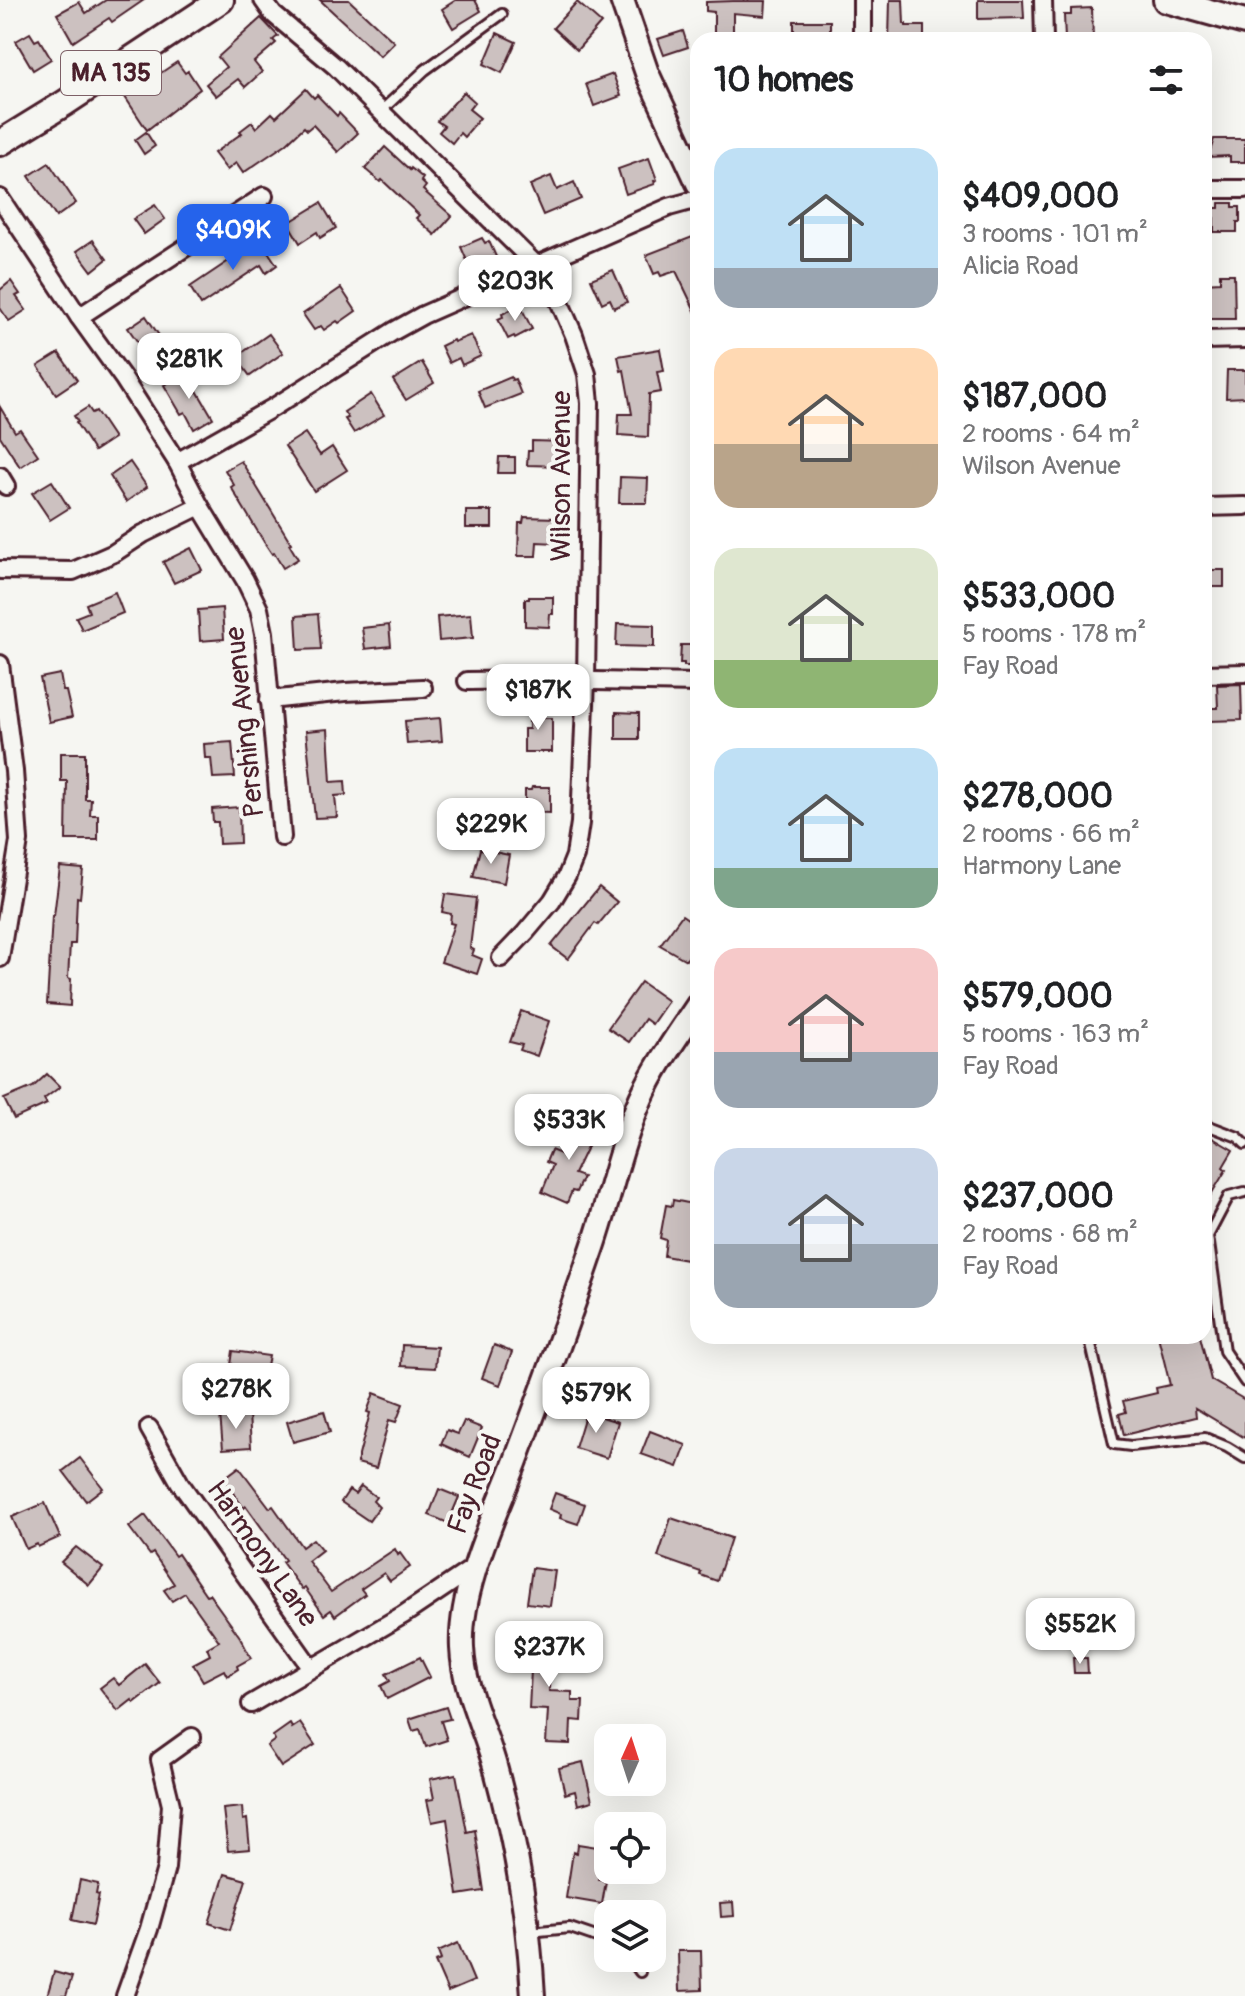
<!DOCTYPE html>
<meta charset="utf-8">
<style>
:root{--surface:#fff;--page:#f6f6f6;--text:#202124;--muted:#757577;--accent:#2563eb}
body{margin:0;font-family:Pangolin,sans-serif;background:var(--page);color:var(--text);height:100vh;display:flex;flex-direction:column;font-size:30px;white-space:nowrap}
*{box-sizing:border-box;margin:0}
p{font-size:26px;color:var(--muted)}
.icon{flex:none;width:44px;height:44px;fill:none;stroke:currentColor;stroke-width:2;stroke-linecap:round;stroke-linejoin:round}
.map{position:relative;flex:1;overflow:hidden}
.drawer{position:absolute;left:690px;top:32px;width:522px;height:1312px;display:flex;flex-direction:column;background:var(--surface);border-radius:24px;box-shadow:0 8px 32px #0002}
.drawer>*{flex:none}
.needle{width:52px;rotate:3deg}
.fabs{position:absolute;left:594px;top:1724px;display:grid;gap:16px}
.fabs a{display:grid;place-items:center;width:72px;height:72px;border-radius:16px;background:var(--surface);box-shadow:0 8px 32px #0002;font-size:40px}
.price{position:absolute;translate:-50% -68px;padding:0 18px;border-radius:16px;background:#fff;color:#222;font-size:26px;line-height:52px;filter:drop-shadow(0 2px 4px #0008)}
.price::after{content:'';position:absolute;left:50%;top:48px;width:24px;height:18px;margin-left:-12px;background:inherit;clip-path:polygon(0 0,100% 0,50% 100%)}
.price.on{background:var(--accent);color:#fff}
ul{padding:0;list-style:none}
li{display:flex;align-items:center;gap:24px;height:200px;padding:0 24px}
li span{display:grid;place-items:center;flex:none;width:224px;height:160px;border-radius:24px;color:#555}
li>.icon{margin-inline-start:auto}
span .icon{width:96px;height:96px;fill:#fffc;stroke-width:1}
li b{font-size:34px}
h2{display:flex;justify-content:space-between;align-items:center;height:96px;padding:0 24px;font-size:34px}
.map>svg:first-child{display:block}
.building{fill:#ccc1c0;stroke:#4a1f2b;stroke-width:2}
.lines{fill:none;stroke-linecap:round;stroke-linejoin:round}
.lane-casing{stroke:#4a1f2b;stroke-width:14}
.street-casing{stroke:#4a1f2b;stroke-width:22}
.secondary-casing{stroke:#4a1f2b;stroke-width:28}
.primary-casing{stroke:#4a1f2b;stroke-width:30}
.lane{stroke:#f6f6f2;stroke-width:8}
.street{stroke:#f6f6f2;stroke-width:16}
.secondary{stroke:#f6f6f2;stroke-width:22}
.primary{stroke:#f6f6f2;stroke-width:24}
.labels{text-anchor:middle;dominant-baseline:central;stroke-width:8;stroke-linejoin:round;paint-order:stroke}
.shield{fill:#f6f6f2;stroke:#7e6067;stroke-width:2}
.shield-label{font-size:26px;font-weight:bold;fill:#4a1f2b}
.street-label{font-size:28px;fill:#4a1f2b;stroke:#f6f6f2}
</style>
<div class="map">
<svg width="1245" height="1996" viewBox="0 0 1245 1996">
<rect width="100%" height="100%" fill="#f6f6f2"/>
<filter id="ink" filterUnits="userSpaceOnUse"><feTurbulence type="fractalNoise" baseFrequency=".0125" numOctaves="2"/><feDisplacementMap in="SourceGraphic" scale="16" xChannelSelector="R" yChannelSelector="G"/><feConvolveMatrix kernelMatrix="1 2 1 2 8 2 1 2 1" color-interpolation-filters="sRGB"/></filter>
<g filter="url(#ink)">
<!-- building -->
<g class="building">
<polygon points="106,0 144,0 112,22 109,18 73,42 57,14 79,2 86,13"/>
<polygon points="320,0 349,0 394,42 380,56"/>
<polygon points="456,0 475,0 481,11 453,28 442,9"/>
<polygon points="890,0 903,0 904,24 906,24 906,26 924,26 924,39 889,40"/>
<polygon points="978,0 1023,0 1024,18 978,19"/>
<polygon points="733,1 766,1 765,16 733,13 733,40 714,40 714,12 706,11 706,2"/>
<polygon points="577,2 601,23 577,50 553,28"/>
<polygon points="1092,8 1093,40 1065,40 1064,15 1071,15 1071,9"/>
<polygon points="261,18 278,36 273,40 276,43 254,62 262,72 245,87 238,79 216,96 206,84 226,67 218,57"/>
<rect x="794" y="21" width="36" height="19"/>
<polygon points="683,31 688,47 664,55 658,39"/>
<polygon points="30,33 35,41 39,39 51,59 33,70 16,41"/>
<polygon points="497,33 516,42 502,73 484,64"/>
<polygon points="177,62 185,73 188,71 200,89 147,130 125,97"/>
<polygon points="613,74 621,96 594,106 586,84"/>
<polygon points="306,89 314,98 317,95 337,116 339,113 358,133 338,152 313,125 307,130 304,127 286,144 243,173 236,163 227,170 214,153 242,133 240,131 252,122 256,128 272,113 276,117"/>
<polygon points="464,92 475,102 469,109 480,118 464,137 460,133 452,143 439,132 444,126 437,121"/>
<polygon points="146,132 155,146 144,154 135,140"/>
<polygon points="1214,139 1245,139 1245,162 1230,162 1230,156 1208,157"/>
<polygon points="385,147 410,170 411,168 423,178 421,181 426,186 423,190 452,216 435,235 416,218 419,215 382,180 380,182 365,169"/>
<polygon points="649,158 657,180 654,181 655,184 626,194 618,169"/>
<polygon points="49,163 76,203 56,217 29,176"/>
<polygon points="551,176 557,190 574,182 581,199 543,215 530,185"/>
<polygon points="321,203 336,228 320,238 317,232 300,243 288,223"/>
<polygon points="1219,203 1233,203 1233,207 1240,207 1240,222 1237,222 1237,232 1214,232 1214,208 1219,208"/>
<polygon points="155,205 165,219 144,234 133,219"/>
<polygon points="695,236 698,244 698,317 676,271 661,276 659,272 654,274 646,255"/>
<polygon points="482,238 485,243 489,241 497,259 471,270 461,247"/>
<polygon points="93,240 107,259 92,271 77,251"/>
<polygon points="260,240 277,265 266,273 261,265 201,305 190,287"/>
<polygon points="613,270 627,302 614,308 610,299 602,303 591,279"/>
<polygon points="1220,274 1234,274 1235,319 1204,319 1204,283 1220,282"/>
<polygon points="11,281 20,294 16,296 26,310 9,321 0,308 0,290"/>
<polygon points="341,288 356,311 339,323 337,321 324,330 321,326 314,330 303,314"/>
<polygon points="520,305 532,329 515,338 514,336 508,339 498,319 503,317 502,314"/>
<polygon points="146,316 166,346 154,355 149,348 144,351 128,328"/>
<polygon points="269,334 283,353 250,376 236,357"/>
<polygon points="471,335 481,356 462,365 459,358 449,363 441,346 453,340 454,342"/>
<polygon points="660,349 664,371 657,372 661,392 649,394 648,437 618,435 619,414 632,414 624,370 621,371 618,356"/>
<polygon points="59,353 77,380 56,394 38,366"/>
<polygon points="422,362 434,383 406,400 393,380"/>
<polygon points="1227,370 1245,370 1245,397 1226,398"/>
<polygon points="183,374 186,378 189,377 213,418 194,429 185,412 181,414 164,385"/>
<polygon points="511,377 512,380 515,379 521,394 485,408 478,391"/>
<polygon points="371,394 384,415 354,433 345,419 348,418 344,412"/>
<polygon points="0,407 15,432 20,429 38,455 20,467 0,436"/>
<polygon points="88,407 92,413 96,411 114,438 94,451 76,423 78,422 74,416"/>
<polygon points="305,433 320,455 332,447 347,470 314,491 285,446"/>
<polygon points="532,441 564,442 563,466 527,465 528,451 532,451"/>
<polygon points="499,457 515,457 515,473 498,473"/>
<polygon points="241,461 291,543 289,544 298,559 283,568 274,553 272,554 264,542 231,487 234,485 225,470"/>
<polygon points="130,462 147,487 126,502 110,476"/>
<polygon points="620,477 648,478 647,503 619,503"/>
<polygon points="52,481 69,508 50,520 32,493"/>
<rect x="466" y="511" width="26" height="17"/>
<polygon points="524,517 557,518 556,543 537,542 536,556 518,556 519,523 523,523"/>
<polygon points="191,548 202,570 174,583 163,562"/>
<rect x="1208" y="570" width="16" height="17"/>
<polygon points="115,592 123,613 82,630 76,617 89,612 86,604"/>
<polygon points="529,597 553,597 553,614 550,614 549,627 525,626 525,599 529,599"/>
<polygon points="222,608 224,639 200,641 198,610"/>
<polygon points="318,614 321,649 298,650 296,616"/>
<polygon points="471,614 473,638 439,641 437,617"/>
<polygon points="617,624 654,625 654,647 616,646"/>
<polygon points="389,625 391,646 365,649 362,628"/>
<polygon points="681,645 698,645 698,666 684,666 684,663 680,663"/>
<polygon points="60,674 63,691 66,691 72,717 49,722 40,678"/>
<polygon points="1241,684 1242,720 1209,721 1209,708 1218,708 1217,685"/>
<polygon points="529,706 543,706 543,718 552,718 552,752 524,752 524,729 529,729"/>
<polygon points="616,712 639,713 639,739 616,739"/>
<polygon points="440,718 442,741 407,744 405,721"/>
<polygon points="328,729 331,782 345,781 346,795 335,796 337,817 315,818 306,731"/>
<polygon points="232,742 235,777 213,778 211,758 205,758 204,744"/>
<polygon points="61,753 85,753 85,799 91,799 90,815 98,815 98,840 66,840 67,781 61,781"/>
<polygon points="532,787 550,787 550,813 525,812 525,790 531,790"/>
<polygon points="239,807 240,843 219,844 218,822 213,822 212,809"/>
<polygon points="480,849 509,855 504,883 473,877"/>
<polygon points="60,867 83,869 80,898 77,897 75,944 70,944 68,978 71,979 70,1006 47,1004 52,916 54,916"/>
<polygon points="599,887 617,902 598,925 595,923 568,959 551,946"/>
<polygon points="445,894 476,898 470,948 474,950 472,955 482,959 477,974 441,962 454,924 450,923 451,914 442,912"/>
<polygon points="682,915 698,926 698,943 686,960 660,945"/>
<polygon points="641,982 668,1001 652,1024 645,1019 629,1042 608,1028"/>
<polygon points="521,1011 549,1021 537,1056 520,1050 522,1045 510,1042"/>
<polygon points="47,1074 60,1087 44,1099 47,1104 14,1119 4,1099 33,1087"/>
<polygon points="580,1115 599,1122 574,1174 583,1177 576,1192 572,1191 567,1203 542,1192 553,1165 546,1162 551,1150 563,1155"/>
<polygon points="1211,1137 1233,1150 1223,1167 1226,1170 1204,1206 1204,1148"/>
<polygon points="673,1200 698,1205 695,1219 698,1220 698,1244 691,1242 687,1260 664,1256 666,1240 660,1238 666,1205 672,1206"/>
<polygon points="1158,1336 1200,1336 1211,1380 1245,1400 1245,1438 1195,1408 1196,1417 1124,1435 1119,1414 1126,1412 1123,1401 1157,1393 1156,1388 1170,1385"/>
<polygon points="402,1345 437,1347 435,1368 401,1366"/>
<polygon points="494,1345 512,1352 500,1385 482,1378"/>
<polygon points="233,1351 269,1356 265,1377 230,1372"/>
<polygon points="374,1393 403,1404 396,1422 389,1420 376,1468 357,1463 370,1413 367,1412"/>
<polygon points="324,1411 330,1432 293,1442 287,1422"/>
<polygon points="586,1412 618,1422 607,1458 575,1448"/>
<polygon points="249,1413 251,1447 223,1449 220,1414"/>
<polygon points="464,1421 482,1428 470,1457 441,1444 447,1430 458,1434"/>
<polygon points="650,1431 686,1445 678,1467 641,1454"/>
<polygon points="80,1458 103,1488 86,1501 63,1471"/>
<polygon points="239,1467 270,1508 273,1506 302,1547 313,1539 322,1550 308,1561 331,1592 395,1549 398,1555 400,1553 410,1567 390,1581 384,1573 361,1589 365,1594 335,1616 331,1610 324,1615 305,1588 302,1590 282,1562 285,1560 246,1506 244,1508 223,1479"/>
<polygon points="361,1486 376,1497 373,1501 379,1507 369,1521 341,1502 349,1490 355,1494"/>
<polygon points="439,1489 459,1497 448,1523 429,1515"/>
<polygon points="555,1493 585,1504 578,1524 560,1518 561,1514 549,1509"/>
<polygon points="45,1503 60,1537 38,1547 37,1544 26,1549 12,1517"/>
<polygon points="145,1515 175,1556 178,1554 206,1595 209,1594 240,1637 251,1658 237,1666 238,1669 227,1676 224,1670 203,1681 193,1664 210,1655 207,1648 219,1641 185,1593 172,1601 164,1590 174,1584 153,1553 150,1555 129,1527"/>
<polygon points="671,1518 731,1538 717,1581 700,1575 701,1572 658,1557"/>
<polygon points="76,1547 103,1568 89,1585 61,1562"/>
<polygon points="532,1568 555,1571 550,1606 527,1603"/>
<polygon points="523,1633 550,1634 550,1642 559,1643 559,1657 550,1656 549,1691 572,1692 572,1701 583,1701 582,1721 571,1720 570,1744 546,1743 548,1710 529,1709 531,1670 522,1669"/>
<polygon points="420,1657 430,1677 387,1699 381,1686 390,1681 386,1674"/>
<polygon points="1073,1658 1087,1658 1088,1673 1074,1673"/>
<polygon points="145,1664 160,1683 134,1703 132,1700 118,1711 100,1688 113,1678 119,1685"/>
<polygon points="446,1707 450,1719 441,1721 447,1740 426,1747 420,1729 413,1731 409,1719"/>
<polygon points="300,1723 315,1745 281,1767 267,1746 275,1740 273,1736 290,1724 292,1728"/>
<polygon points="583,1762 592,1801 578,1805 575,1791 565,1794 559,1768"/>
<polygon points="456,1774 467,1832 475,1830 484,1891 458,1895 447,1819 432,1822 427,1800 434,1799 430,1779"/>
<polygon points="242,1807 243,1820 247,1819 250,1849 228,1851 223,1809"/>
<polygon points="578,1844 604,1848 599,1880 606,1881 602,1904 566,1898 573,1852 577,1853"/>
<polygon points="225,1874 246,1880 230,1930 209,1923"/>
<polygon points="80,1880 98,1884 96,1894 99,1895 93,1925 72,1920"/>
<polygon points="733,1902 734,1916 721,1917 720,1903"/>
<polygon points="458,1943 474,1981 448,1992 435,1962 441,1960 438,1952"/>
<polygon points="678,1951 701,1951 702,1990 679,1991"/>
<polygon points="54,1972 72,1977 66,1996 47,1996"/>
</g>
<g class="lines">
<!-- lane casing -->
<g class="lane-casing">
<g id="lane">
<polyline points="381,111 425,70 502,14"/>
<polyline points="1204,1124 1238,1137 1245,1144"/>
<polyline points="1245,1192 1229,1196 1208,1236 1224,1351 1245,1382"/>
<polyline points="1089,1336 1114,1444 1131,1446 1205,1438 1227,1447 1245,1458"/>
<polyline points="529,1932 570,1928 608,1941"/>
<polyline points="630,1958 640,1972"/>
</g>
</g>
<!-- street casing -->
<g class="street-casing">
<g id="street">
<polyline points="263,0 273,14 336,67 536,265 560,303 574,335 587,374 590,403 586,680 580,823 575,856 567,876 552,901 525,933 501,958"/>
<polyline points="862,0 862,40"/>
<polyline points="1043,0 1044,40"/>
<polyline points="1204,189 1245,189"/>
<polyline points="0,198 79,317 123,378 177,462 200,506 245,580 259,609 264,633 282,837"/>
<polyline points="79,317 264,196"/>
<polyline points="1204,340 1245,339"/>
<polyline points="177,462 274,407 394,331 423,315 669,207 698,199"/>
<polyline points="0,476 6,486"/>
<polyline points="1204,507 1245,506"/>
<polyline points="0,570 73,571 114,553 143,534 200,506"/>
<polyline points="0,664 14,771 19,841 0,958"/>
<polyline points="1204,674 1245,673"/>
<polyline points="467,681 543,680 698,683"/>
<polyline points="269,700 345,692 423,688"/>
<polyline points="149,1428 180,1483 311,1668"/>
<polyline points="251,1704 403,1615 476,1566"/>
<polyline points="125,1996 149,1929 166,1868 171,1805 160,1760 192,1737"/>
</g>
</g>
<!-- secondary casing -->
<g class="secondary-casing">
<g id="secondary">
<polyline points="622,0 647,73 698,183"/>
<path d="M533 1996C529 1919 516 1844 496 1770 485 1728 464 1692 462 1648 459 1590 494 1518 515 1463 541 1394 567 1324 591 1253 609 1202 619 1148 641 1098 656 1065 678 1035 698 1005"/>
</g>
</g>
<!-- primary casing -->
<g class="primary-casing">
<g id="primary">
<polyline points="1166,0 1245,22"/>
<polyline points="0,143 65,103 221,0"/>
</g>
</g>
<!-- lane -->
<use href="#lane" class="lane"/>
<!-- street -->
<use href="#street" class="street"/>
<!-- secondary -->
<use href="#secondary" class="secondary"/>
<!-- primary -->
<use href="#primary" class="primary"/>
</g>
</g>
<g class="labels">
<!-- shield labels -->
<rect class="shield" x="61" y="51" width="100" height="44" rx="6"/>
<g class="shield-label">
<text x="111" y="73">MA 135</text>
</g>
<!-- street labels -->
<g class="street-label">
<text transform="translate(561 476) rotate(-90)">Wilson Avenue</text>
<text transform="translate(245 722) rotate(-96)">Pershing Avenue</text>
<text transform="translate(475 1484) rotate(-69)">Fay Road</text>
<text transform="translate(262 1554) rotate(55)">Harmony Lane</text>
</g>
</g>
</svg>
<div class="fabs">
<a><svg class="needle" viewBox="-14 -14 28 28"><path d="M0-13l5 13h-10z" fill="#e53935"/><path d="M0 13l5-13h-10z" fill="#757577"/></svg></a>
<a><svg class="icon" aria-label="locate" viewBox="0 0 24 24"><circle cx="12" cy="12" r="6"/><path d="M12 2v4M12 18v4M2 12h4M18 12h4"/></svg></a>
<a><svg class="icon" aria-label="layers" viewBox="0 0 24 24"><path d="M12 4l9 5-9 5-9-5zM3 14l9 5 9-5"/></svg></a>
</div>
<b class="price on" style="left:233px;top:272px">$409K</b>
<b class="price" style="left:515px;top:323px">$203K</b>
<b class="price" style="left:189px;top:401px">$281K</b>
<b class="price" style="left:538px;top:732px">$187K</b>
<b class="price" style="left:491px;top:866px">$229K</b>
<b class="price" style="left:569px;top:1162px">$533K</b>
<b class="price" style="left:236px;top:1431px">$278K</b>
<b class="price" style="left:596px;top:1435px">$579K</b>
<b class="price" style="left:1080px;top:1666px">$552K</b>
<b class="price" style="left:549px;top:1689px">$237K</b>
<section class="drawer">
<h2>10 homes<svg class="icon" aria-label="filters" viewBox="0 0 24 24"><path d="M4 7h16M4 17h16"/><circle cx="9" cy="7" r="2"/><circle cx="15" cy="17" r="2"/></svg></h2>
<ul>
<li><span style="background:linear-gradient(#bfe0f5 75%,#9aa5b1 0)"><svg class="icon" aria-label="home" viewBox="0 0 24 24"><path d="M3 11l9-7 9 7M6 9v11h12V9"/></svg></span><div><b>$409,000</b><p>3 rooms · 101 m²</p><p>Alicia Road</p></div></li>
<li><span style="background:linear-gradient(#ffd9b3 60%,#b9a48a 0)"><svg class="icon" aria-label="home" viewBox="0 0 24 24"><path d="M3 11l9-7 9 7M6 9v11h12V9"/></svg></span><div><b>$187,000</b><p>2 rooms · 64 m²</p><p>Wilson Avenue</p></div></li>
<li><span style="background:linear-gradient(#dfe7d0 70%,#8fb573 0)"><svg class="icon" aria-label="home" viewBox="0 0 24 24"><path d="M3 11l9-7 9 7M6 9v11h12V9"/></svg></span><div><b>$533,000</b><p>5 rooms · 178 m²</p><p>Fay Road</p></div></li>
<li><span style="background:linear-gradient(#bfe0f5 75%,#7fa58c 0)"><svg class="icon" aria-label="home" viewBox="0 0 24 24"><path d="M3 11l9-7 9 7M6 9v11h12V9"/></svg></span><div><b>$278,000</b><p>2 rooms · 66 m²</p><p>Harmony Lane</p></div></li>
<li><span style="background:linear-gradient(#f6c9c9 65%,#9aa5b1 0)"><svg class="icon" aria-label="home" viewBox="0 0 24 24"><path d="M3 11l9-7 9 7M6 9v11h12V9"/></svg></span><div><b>$579,000</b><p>5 rooms · 163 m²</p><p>Fay Road</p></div></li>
<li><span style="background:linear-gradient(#c9d6e8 60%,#9aa5b1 0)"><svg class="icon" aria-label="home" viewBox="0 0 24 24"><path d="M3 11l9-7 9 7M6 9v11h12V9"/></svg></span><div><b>$237,000</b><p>2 rooms · 68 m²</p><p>Fay Road</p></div></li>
</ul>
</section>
</div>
